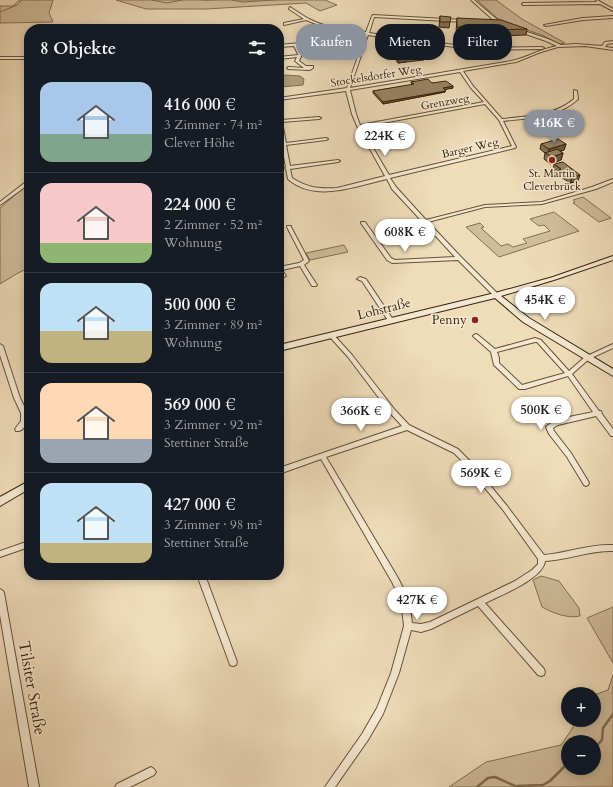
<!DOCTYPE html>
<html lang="de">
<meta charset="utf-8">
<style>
:root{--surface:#171b24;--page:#20242c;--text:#f1f3f6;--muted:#9ea1a6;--line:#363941;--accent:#8c9099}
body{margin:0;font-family:Cardo,serif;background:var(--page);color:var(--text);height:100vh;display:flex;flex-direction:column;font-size:15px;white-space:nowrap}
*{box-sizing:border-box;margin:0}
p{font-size:13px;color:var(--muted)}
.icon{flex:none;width:22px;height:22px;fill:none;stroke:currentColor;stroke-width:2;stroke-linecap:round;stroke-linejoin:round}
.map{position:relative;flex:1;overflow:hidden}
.panel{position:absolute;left:24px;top:24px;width:260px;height:556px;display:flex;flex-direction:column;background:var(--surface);border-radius:16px;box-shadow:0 2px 10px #0003}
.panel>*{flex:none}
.guide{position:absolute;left:296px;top:24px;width:257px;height:36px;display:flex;gap:8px}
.tools{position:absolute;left:561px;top:687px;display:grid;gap:8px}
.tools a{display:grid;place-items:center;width:40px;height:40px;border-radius:50%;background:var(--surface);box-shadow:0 2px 10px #0003;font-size:20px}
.price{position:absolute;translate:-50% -34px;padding:0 9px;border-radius:14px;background:#fff;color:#222;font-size:13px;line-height:26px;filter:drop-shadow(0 1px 2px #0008)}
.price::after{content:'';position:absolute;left:50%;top:24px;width:12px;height:9px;margin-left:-6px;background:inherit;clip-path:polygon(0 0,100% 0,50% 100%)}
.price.on{background:var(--accent);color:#fff}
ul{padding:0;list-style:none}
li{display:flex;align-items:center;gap:12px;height:100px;padding:0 16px}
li+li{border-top:1px solid var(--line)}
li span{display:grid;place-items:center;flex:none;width:112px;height:80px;border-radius:12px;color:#555}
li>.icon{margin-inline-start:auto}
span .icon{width:48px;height:48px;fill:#fffc;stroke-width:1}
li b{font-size:17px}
h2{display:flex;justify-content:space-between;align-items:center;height:48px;padding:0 16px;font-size:17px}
.chip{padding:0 14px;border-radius:16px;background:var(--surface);box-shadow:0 2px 10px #0003;font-size:14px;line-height:36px}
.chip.on{background:var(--accent);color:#fff}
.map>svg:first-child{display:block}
.green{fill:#d0bd9b;stroke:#847053;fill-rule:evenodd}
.water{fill:#b19d7e;stroke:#816c50}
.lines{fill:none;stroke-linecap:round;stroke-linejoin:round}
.stream-far1{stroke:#816c50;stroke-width:1}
.stream{stroke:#816c50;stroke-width:2.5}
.street-casing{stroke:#665136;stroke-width:2}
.secondary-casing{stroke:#39230b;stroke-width:2}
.street{fill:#f5e8d2;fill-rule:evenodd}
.secondary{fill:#f5e8d2;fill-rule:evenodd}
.wall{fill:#837157;stroke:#39230b}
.shaded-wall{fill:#6a5c47;stroke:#39230b}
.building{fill:#988365;stroke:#39230b}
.poi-dot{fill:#8f2418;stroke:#f5e8d2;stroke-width:1.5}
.labels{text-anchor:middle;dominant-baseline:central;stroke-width:3;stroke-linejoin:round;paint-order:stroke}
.far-street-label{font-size:11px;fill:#39230b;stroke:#f5e8d2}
.far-poi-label{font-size:11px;fill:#39230b;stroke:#f5e8d2}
.street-label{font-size:13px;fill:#39230b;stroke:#f5e8d2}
.poi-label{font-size:13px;fill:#39230b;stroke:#f5e8d2;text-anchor:end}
.near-street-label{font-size:16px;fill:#39230b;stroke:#f5e8d2}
</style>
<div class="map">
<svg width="613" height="787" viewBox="0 0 613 787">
<rect width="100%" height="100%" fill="#efdcb9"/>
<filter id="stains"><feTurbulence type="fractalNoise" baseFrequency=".005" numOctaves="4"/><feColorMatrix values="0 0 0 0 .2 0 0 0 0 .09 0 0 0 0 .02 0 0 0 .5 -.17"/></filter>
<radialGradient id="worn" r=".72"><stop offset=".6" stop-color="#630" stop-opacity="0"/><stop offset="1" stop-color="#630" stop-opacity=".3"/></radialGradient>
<!-- green -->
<g class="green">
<polygon points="19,0 53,0 49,13 53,22 0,23 0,6 13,6"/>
<polygon points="116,0 325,0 337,5 320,11 306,3 206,9 146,9"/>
<polygon points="477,0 496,0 522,19 565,43 559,44 542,35 512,25 497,18"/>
<polygon points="29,183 29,268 18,273 0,284 0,208"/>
<polygon points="583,197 611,218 599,222 573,203 575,202 573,200"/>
<polygon points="554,212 579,231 499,257 466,227 480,223 484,227 481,228 501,246 508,244 513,247 527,243 523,239 550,231 544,225 539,226 530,219"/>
<polygon points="344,245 348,252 310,260 306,253"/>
<path d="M541 576 559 581 579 608 580 616C568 619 553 613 542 607L533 580Z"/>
<polygon points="613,607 613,663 587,618"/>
<path d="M613 675V787H449L486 762 561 745 572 729 576 720H594V695L608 690ZM568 742H594V768H568Z"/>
</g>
<!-- water -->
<path class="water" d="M285 75 300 76 304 79 303 85 281 87C279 82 282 78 285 75Z"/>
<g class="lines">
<!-- stream-far1 -->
<g class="stream-far1">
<polyline points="152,0 167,3 182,0"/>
<polyline points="203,0 214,0"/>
<polyline points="232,0 243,2 275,0"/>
<polyline points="0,12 17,5 22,0"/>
</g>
<!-- stream -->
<g class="stream">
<polyline points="594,749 602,740 603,728 613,714"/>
<polyline points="477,787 488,778 495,777 515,786 543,785 550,781 568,763"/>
</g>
<!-- street casing -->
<g class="street-casing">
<g id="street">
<polygon points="471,0 474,0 501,23 501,25 499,25"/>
<polygon points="597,0 613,9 613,11 600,4 523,5 522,4 523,3 597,2 596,1"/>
<path d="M290 7C296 11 302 15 309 19 326 28 346 31 366 32L372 16 373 15 464 20 465 22 374 17 369 33 476 48 542 47 544 48 542 49 476 50 368 35 350 88 511 61C527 58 540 49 557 46L546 41 517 31 518 29 548 39 561 45 576 44 602 46 605 42 613 41V43L607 44 605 47 613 48V50L585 46 558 47 541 52 516 62 463 71 473 86 502 119C528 116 554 116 574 99V90L577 91 578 99C558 118 529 118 503 121L516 147 515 148 390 178 396 187 426 220 485 205 542 202 592 187 613 179V182L596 189 542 204 485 207 428 222 461 257 499 295 498 296H494L458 260 392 263 387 260 361 223V222H365L391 258 395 260 455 257 392 189 387 179C356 186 315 203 288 179L286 169 285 168 286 167 282 146H279V144L282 143 279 128V116L281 117V120L319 117 321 118 319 119 282 122 286 143 326 138 328 139 326 140 286 145 290 166 338 160 340 161 338 162 290 169 292 178C308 188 319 189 337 188L385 176 357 126 352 114 346 91 279 100V98L347 88 364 39 297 45 302 54 299 61 306 66H313V68L310 70 288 69 287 68 289 67 304 68 295 61 297 57 279 59V57L298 55V54L294 46 279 47V45L364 37 365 34 337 30 316 24 306 20 284 25V23L304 19 289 9ZM460 72 471 88 484 102 360 125 356 114 350 90ZM485 104 499 120 512 146 389 175 361 127Z"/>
<polygon points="613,16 613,18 583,20 546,26 544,25 583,18"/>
<rect x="0" y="57" width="29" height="2"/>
<polygon points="27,181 29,181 29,184 0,205 0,202"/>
<polygon points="287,226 291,226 291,227 309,261 304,265 317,285 316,286 312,286 300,266 282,270 286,276 279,280 279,276 280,275 279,273 279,267 299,263 304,260 287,227"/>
<polygon points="360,277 366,279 394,321 393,322 389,322 362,281 357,279"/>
<path d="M331 333 333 334 352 355 395 410 409 425 458 449 470 461 507 506 544 555C567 553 589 544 613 545V551C590 550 568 560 545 561 543 579 501 595 485 603L544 669 545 672 544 675 541 676 538 675 478 606 431 629 421 632 411 630 399 673 383 714 368 740 335 787H325L362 734 377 708 391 673 404 626 401 600 392 582 321 459 279 474V468L402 426 391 414 348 357 329 336 328 335 329 334ZM407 430 454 453 466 465 503 510 538 559V564L532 570 515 581 430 622 421 624 412 623 409 600 398 578 326 457Z"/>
<path d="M476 334 478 335 495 349 535 338 541 340 569 371 585 357 613 344V348L589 359 572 374 599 411H601L602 414 613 429V436H611L596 416 558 425 553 428 554 431 571 453 588 481 589 483 588 485 586 486 584 485 567 457 549 434 546 427C554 418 581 415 593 412L568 376 525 389H519L494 365 491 352 474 337 473 336 474 335ZM535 342H537L565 373 522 385 499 363V358L497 352Z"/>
<path d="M0 344 3 346 20 398 26 410H29V414L27 415C27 422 25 432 16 431L15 429 21 421V413L14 398 0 355Z"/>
<polygon points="29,541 29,547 0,557 0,551"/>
<polygon points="197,575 205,575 237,662 236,665 233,666 230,665 229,662"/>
<polygon points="0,589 3,591 4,593 39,787 29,787 0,615"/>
<polygon points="151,767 154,769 156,772 154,775 130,787 115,787 117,784"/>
</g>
</g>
<!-- secondary casing -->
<g class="secondary-casing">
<g id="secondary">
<polygon points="613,256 613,260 557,279 501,296 529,318 613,369 613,376 523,322 495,298 279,351 279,345 495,293 553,277"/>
<polygon points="29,481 29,489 0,506 0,497"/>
</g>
</g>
<!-- street -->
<use href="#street" class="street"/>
<!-- secondary -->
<use href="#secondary" class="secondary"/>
</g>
<!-- wall -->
<g class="wall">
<polygon points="440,16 450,22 449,28 439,27"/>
<polygon points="457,18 527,29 526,35 499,36 456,33"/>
<polygon points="394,51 425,54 424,60 406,62 398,63 394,57"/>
<polygon points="411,82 432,83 453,88 444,89 445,92 383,104 373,93 373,91 413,85 411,83"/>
<polygon points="541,144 566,144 564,150 560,151 563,153 561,160 550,164 544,159 545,153 540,149"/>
<polygon points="554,164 578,181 570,183 558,175 558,174 553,170"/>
</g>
<!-- shaded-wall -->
<g class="shaded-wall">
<polygon points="407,56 406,62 398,63 399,57"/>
<polygon points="453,86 453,88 443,90 443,88"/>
<polygon points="446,91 445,92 383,104 383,102"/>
<polygon points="566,144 564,150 548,154 549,149"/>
<polygon points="563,153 561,160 550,164 552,157"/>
<polygon points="580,175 578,181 570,183 572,178"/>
</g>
<!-- building -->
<g class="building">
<polygon points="440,16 451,17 450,22 440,22"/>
<polygon points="457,18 501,20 527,29 500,30 457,27"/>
<polygon points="421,48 425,54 407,56 399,57 394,51"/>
<polygon points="428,79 432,83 446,81 453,86 443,88 446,91 383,102 373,91 414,84 411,82"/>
<polygon points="558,139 566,144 549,149 541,144"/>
<polygon points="557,149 563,153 552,157 545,153"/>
<polygon points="563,162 580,175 572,178 559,170 561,169 554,164"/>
</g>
<!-- markers -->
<g class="poi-dot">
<circle cx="552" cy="160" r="4"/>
<circle cx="475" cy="320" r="4"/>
</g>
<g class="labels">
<!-- far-street labels -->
<g class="far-street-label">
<text transform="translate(376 76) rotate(-9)">Stockelsdorfer Weg</text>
<text transform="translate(445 102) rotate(-10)">Grenzweg</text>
<text transform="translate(470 148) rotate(-13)">Barger Weg</text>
</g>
<!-- far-poi labels -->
<g class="far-poi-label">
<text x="552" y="173">St. Martin<tspan x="552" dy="13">Cleverbrück</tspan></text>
</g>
<!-- street labels -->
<g class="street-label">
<text transform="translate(384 309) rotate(-14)">Lohstraße</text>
</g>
<!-- poi labels -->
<g class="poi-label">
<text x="467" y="320">Penny</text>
</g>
<!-- near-street labels -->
<g class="near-street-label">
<text transform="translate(32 688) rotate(80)">Tilsiter Straße</text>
</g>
</g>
<rect width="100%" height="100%" filter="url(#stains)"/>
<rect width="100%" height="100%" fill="url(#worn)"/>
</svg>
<div class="tools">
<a>+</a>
<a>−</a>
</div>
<b class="price on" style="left:554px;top:144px">416K €</b>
<b class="price" style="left:385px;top:157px">224K €</b>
<b class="price" style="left:405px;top:253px">608K €</b>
<b class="price" style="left:545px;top:321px">454K €</b>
<b class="price" style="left:541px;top:431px">500K €</b>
<b class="price" style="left:361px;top:432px">366K €</b>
<b class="price" style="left:481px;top:494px">569K €</b>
<b class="price" style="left:417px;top:621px">427K €</b>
<div class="guide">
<a class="chip on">Kaufen</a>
<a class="chip">Mieten</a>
<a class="chip">Filter</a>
</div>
<section class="panel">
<h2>8 Objekte<svg class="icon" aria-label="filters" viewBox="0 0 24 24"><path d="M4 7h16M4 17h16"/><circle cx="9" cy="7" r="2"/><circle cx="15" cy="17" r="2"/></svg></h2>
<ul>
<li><span style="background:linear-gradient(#a9c7e8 65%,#7fa58c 0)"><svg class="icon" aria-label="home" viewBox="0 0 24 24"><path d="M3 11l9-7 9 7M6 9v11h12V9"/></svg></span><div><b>416 000 €</b><p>3 Zimmer · 74 m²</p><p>Clever Höhe</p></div></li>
<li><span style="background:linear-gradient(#f6c9c9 75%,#8fb573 0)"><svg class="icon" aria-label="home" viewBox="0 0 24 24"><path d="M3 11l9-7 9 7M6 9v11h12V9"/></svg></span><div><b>224 000 €</b><p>2 Zimmer · 52 m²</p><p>Wohnung</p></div></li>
<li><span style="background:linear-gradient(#bfe0f5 60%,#c2b280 0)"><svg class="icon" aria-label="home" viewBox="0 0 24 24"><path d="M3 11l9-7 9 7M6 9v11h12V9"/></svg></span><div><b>500 000 €</b><p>3 Zimmer · 89 m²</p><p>Wohnung</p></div></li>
<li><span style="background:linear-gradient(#ffd9b3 70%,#9aa5b1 0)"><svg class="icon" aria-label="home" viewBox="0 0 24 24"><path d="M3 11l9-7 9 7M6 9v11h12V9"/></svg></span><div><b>569 000 €</b><p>3 Zimmer · 92 m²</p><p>Stettiner Straße</p></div></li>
<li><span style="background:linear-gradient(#bfe0f5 75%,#c2b280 0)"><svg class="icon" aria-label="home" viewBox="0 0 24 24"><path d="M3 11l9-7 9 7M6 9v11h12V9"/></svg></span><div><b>427 000 €</b><p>3 Zimmer · 98 m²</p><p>Stettiner Straße</p></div></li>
</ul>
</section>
</div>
